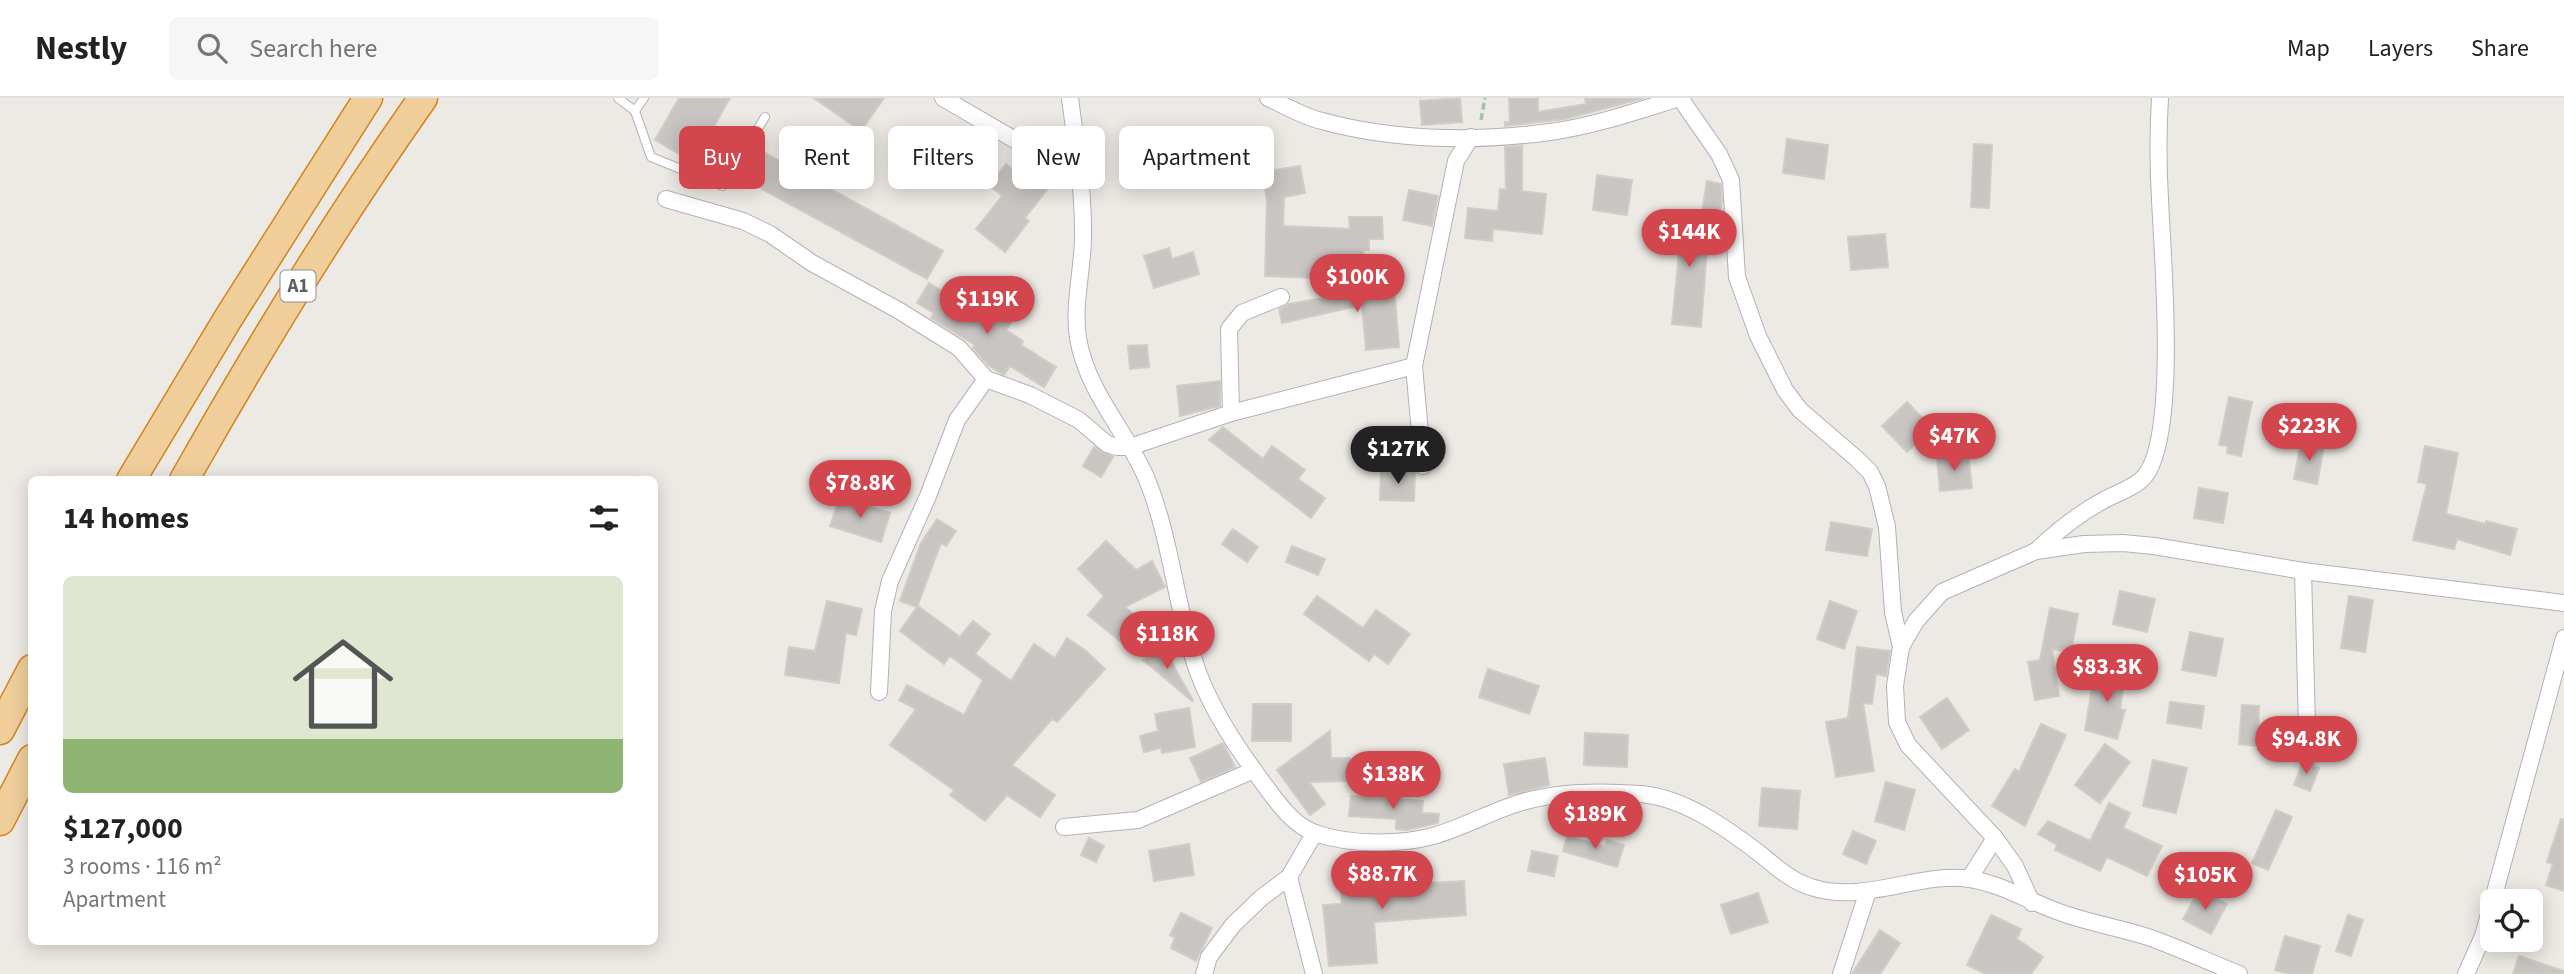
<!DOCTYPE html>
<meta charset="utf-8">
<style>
:root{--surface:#fff;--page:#f6f6f6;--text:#222;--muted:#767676;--line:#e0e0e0;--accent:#d3464e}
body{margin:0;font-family:"Source Sans 3",sans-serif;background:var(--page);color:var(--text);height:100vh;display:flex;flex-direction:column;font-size:26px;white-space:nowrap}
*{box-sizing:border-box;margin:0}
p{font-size:23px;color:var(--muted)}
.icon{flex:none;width:38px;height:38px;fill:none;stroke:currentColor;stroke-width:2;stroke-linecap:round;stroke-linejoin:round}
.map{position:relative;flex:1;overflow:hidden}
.drawer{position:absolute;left:28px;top:378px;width:630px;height:469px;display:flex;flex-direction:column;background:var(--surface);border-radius:10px;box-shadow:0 4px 18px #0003}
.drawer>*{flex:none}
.guide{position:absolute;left:679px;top:28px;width:665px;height:63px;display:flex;gap:14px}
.controls{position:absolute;left:2480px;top:791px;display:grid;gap:14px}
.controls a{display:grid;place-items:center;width:63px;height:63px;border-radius:10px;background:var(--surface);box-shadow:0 4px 18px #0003;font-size:35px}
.price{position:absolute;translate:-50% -60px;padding:0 16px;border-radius:24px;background:var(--accent);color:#fff;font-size:23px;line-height:46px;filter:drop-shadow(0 2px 4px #0008)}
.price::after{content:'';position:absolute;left:50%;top:42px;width:21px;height:16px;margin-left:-10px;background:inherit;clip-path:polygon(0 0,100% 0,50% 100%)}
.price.on{background:#222;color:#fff}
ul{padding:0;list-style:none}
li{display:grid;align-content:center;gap:14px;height:371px;padding:0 35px}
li+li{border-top:2px solid var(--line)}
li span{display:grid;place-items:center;height:217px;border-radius:10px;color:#555}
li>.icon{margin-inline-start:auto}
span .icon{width:126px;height:126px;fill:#fffc;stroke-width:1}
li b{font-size:30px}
h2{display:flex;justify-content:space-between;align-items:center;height:84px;padding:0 35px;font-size:30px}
.chip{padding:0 24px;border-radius:10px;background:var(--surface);box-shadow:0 4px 18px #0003;font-size:24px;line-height:63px}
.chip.on{background:var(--accent);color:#fff}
header{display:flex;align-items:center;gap:42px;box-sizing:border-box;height:98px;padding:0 35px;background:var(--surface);border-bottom:2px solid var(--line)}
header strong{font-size:33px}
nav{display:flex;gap:38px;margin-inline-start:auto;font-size:24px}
.search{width:490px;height:63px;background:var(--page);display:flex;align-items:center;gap:18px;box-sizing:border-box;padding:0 24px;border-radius:10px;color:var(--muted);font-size:26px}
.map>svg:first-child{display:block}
.building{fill:#c9c5c2;stroke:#d1ccc4;stroke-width:2}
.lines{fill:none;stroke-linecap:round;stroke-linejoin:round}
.lane-casing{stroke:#b0b3b6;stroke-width:10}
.street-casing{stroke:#b0b3b6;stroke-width:18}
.highway-casing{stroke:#d5831d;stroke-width:31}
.path{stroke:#a1c4a6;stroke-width:3.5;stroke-dasharray:7 3.5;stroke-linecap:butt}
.lane{stroke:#fff;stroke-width:8}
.street{stroke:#fff;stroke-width:16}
.highway{stroke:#efce9a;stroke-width:28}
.labels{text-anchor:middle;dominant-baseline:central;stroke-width:6;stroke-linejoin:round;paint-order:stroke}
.shield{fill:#fff;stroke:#8e9092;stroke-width:2}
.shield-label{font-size:19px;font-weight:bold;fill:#5d6164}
</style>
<header>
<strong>Nestly</strong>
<div class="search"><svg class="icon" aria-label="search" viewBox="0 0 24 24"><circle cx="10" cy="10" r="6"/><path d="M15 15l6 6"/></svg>Search here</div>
<nav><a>Map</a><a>Layers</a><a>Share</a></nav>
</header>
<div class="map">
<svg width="2564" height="876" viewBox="0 0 2564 876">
<rect width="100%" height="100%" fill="#edeae5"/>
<!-- building -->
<g class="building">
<polygon points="679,0 730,0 713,30 732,42 713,76 655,42"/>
<polygon points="814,0 884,0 861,33"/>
<polygon points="1460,0 1462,24 1422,27 1420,3"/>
<polygon points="1509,0 1538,0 1538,14 1586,6 1585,0 1644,0 1565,21 1505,28 1505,24 1510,24"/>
<polygon points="914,38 938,56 921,80 897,62"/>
<polygon points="1787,41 1828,47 1824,81 1783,75"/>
<polygon points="1974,46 1992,47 1989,110 1971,109"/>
<polygon points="1522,48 1522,93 1546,96 1542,136 1493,131 1492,143 1465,140 1468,110 1498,113 1500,91 1506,92 1505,49"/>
<polygon points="765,55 943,153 927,181 749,84"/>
<polygon points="1028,57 1040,60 1060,75 1025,120 1029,123 1005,154 976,131 1002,98 989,87 1006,66 1015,73"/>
<polygon points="1300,68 1305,95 1284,99 1283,128 1350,131 1349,119 1382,119 1383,141 1369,141 1369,152 1363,152 1370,182 1265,178 1267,102 1262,74"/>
<polygon points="1597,77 1632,82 1627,117 1593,112"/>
<polygon points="1707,83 1721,86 1722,104 1718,124 1701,121"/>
<polygon points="1409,92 1438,98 1432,128 1403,122"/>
<polygon points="1665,122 1709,124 1701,229 1672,226 1680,144 1664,144"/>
<polygon points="1885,136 1888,169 1851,172 1848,139"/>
<polygon points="1169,150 1172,161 1193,154 1199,176 1154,190 1144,158"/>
<polygon points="929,185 990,222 998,210 1014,220 1006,232 1023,243 1021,247 1056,269 1044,289 1010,268 1004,277 1002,276 988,267 973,250 975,247 931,220 934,215 917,205"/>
<polygon points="1394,188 1399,249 1366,252 1362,207 1282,225 1279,211 1289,206"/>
<polygon points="1147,247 1149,269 1130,271 1128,248"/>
<polygon points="1220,283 1220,308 1180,318 1177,288"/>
<polygon points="2229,299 2252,304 2241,358 2227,355 2228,348 2219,347"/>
<polygon points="1907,304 1932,330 1907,354 1882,328"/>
<polygon points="1223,329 1263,361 1272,348 1305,372 1298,381 1325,400 1311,420 1209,342"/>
<polygon points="2301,344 2324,349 2317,386 2294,381"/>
<polygon points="2425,348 2458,355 2446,416 2486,426 2486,423 2517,431 2510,457 2457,441 2454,451 2413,442 2427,386 2418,384"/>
<polygon points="1094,349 1113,359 1101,379 1083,368"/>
<polygon points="1968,356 1972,390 1940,393 1937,359"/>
<polygon points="1381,373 1415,374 1414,403 1380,402"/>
<polygon points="2199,390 2228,395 2223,425 2194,420"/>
<polygon points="840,399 890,415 881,444 830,428"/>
<polygon points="937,421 956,433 946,448 941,445 917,509 900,503 921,445"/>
<polygon points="1831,424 1872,431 1867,458 1826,452"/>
<polygon points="1233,431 1258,449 1247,464 1222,446"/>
<polygon points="1106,443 1136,472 1152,463 1165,489 1125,509 1144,525 1125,547 1088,517 1104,498 1078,471"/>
<polygon points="1292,448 1325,461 1318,477 1286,464"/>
<polygon points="2120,493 2155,501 2147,534 2113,526"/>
<polygon points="1317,498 1363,530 1376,512 1410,536 1388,566 1374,556 1369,563 1304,516"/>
<polygon points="2349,498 2373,502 2365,554 2341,550"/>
<polygon points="827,503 862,511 856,537 846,535 839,585 785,577 789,549 815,553"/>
<polygon points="1830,503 1857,513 1844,551 1817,541"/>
<polygon points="918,508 960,539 973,523 990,536 975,556 1011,583 1034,546 1055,560 1067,540 1086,553 1105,571 1057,624 1052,621 1012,667 1055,697 1040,719 1007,697 985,723 950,697 954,692 890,647 916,611 899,602 907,587 964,617 983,582 950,558 944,566 900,533"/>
<polygon points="2050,510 2078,516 2071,554 2052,551 2059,598 2035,602 2028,564 2040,562"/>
<polygon points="2190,534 2223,541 2216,578 2182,572"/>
<polygon points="1857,549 1890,553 1886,578 1876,576 1872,606 1863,605 1874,673 1836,679 1826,624 1848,620"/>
<polygon points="1164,551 1193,602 1192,603 1143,562"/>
<polygon points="2108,567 2126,570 2120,611 2125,612 2117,641 2085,632 2093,584 2104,585"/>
<polygon points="1488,571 1539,588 1529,616 1479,599"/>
<polygon points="1947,600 1969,632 1942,651 1920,619"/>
<polygon points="2170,604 2204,608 2201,630 2167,625"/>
<polygon points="1253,606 1291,606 1291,643 1252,643"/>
<polygon points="2242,607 2259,608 2258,631 2300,638 2297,658 2258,652 2259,648 2239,646"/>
<polygon points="1189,610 1195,649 1162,655 1161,650 1144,654 1140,638 1158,633 1155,616"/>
<polygon points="2041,626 2066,637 2025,728 1992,708 2015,671 2019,674"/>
<polygon points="1330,633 1331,660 1350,660 1351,683 1309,684 1325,706 1310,717 1277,672"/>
<polygon points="1585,635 1628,637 1627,669 1584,667"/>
<polygon points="1223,645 1235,669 1201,684 1190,660"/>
<polygon points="2105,646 2130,664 2100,705 2075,687"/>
<polygon points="1545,660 1549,687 1509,697 1504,666"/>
<polygon points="2153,662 2187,670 2176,715 2143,708"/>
<polygon points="2303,664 2319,670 2310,693 2294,687"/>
<polygon points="1886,684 1915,692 1904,732 1875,723"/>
<polygon points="1762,690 1800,693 1797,731 1759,728"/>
<polygon points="1351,698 1423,703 1422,715 1439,716 1438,725 1407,732 1396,731 1396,721 1349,718"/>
<polygon points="2109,705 2130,715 2123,730 2162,748 2147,778 2107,759 2100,773 2055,752 2057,747 2038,736 2048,723 2090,743"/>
<polygon points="2276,712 2292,719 2268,772 2252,765"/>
<polygon points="2561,721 2564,722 2564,793 2546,787 2553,766 2547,764"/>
<polygon points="1853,733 1876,743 1866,766 1843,756"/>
<polygon points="1567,738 1605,749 1607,742 1624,747 1617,769 1563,753"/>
<polygon points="1089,740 1104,748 1096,764 1081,757"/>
<polygon points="1189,746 1194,777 1154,783 1149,753"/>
<polygon points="1532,753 1558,758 1554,778 1528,773"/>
<polygon points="1356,765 1357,782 1410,778 1410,786 1464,783 1466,817 1374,824 1377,865 1329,868 1323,807 1342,806 1339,767"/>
<polygon points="2199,792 2227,806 2211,836 2183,821"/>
<polygon points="1758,795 1768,824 1731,836 1721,807"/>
<polygon points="1181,815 1212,830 1196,863 1171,850 1175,840 1170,837"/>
<polygon points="1991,817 2021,831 2017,841 2043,859 2031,876 1986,876 1967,867"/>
<polygon points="2348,817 2363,822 2351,858 2336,853"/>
<polygon points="1880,832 1900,845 1880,876 1852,876"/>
<polygon points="2285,838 2320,848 2312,876 2290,876 2275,872"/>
<polygon points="2519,858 2564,873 2564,876 2513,876"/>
</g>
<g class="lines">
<!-- lane casing -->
<g class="lane-casing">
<g id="lane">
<polyline points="618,0 635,13 644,0"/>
<polyline points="635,13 651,59 723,88 765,19"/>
</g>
</g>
<!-- street casing -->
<g class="street-casing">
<g id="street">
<polyline points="943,0 1015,42 1077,59"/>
<path d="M1070 0C1076 47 1084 95 1083 142 1082 174 1073 209 1078 240 1087 295 1128 334 1148 384 1172 445 1176 512 1198 574 1213 615 1240 654 1266 689 1280 708 1295 729 1318 736 1352 747 1399 747 1433 738 1462 730 1488 715 1516 706 1554 693 1601 693 1640 696 1683 699 1726 730 1759 755 1775 768 1791 783 1811 789 1864 807 1919 773 1970 781 2002 786 2032 805 2062 815 2090 825 2120 830 2148 839 2179 850 2209 864 2239 876"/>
<path d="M1268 0C1286 8 1304 19 1322 23 1395 43 1476 44 1550 34 1594 28 1637 13 1679 0"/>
<polyline points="1680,0 1719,56 1731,82 1737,179 1758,238 1785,292 1800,312 1857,361 1870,374 1877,388 1887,429 1893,514 1901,549 1895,588 1897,624 1908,647 1995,740 2015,768 2032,805"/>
<polyline points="666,101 743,123 770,136 812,165 898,212 959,250 986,281"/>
<polyline points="1231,315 1229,231 1242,215 1281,199"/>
<polyline points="1423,368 1414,268 1456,63 1471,39"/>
<path d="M2036 453C2057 433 2078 416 2104 402 2115 396 2131 391 2141 382 2180 349 2162 154 2160 101 2158 68 2158 33 2160 0"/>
<polyline points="2303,473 2307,629"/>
<polyline points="1901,549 1916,523 1942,494 2036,453 2084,446 2123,445 2154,448 2303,473 2564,505"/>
<polyline points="879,594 883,513 890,483 928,398 957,322 986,281 1030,297 1079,322 1107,346 1117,349 1130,349 1231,315 1414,268"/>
<polyline points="1064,729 1138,722 1254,672"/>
<polyline points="1289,779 1314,876"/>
<polyline points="1969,781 1995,740"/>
<polyline points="1204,876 1209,859 1233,827 1261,800 1289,779 1314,736"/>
<polyline points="1841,876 1868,793"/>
<polyline points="2466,876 2483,838 2564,540"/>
</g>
</g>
<!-- highway casing -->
<g class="highway-casing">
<g id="highway">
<polyline points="131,382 229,219 368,0"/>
<path d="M184 382C258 251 336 123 423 0"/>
<polyline points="0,632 32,571"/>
<polyline points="0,723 32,661"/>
</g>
</g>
<!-- path -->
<polyline class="path" points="1481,22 1485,0"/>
<!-- lane -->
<use href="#lane" class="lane"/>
<!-- street -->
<use href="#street" class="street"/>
<!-- highway -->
<use href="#highway" class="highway"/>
</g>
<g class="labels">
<!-- shield labels -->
<rect class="shield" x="280.5" y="172.5" width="35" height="31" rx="5"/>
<g class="shield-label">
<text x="298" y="188">A1</text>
</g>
</g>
</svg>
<div class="controls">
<a><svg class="icon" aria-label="locate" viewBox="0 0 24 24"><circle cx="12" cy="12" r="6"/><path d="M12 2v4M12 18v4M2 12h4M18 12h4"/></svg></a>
</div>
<b class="price" style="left:1689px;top:171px">$144K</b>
<b class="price" style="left:1357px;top:216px">$100K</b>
<b class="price" style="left:987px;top:238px">$119K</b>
<b class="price" style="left:2309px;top:365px">$223K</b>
<b class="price" style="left:1954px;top:375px">$47K</b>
<b class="price on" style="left:1398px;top:388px">$127K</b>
<b class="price" style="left:860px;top:422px">$78.8K</b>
<b class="price" style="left:1167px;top:573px">$118K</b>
<b class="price" style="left:2107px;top:606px">$83.3K</b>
<b class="price" style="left:2306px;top:678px">$94.8K</b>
<b class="price" style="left:1393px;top:713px">$138K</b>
<b class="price" style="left:1595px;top:753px">$189K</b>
<b class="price" style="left:1382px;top:813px">$88.7K</b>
<b class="price" style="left:2205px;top:814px">$105K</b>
<div class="guide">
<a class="chip on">Buy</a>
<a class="chip">Rent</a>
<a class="chip">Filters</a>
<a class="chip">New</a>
<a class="chip">Apartment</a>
</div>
<section class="drawer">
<h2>14 homes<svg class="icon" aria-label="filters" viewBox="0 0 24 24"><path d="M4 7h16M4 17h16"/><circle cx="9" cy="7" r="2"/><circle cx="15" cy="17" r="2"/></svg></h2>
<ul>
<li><span style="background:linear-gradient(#dfe7d0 75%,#8fb573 0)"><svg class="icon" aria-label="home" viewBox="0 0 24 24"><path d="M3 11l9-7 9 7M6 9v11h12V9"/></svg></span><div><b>$127,000</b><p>3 rooms · 116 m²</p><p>Apartment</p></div></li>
</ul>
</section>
</div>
